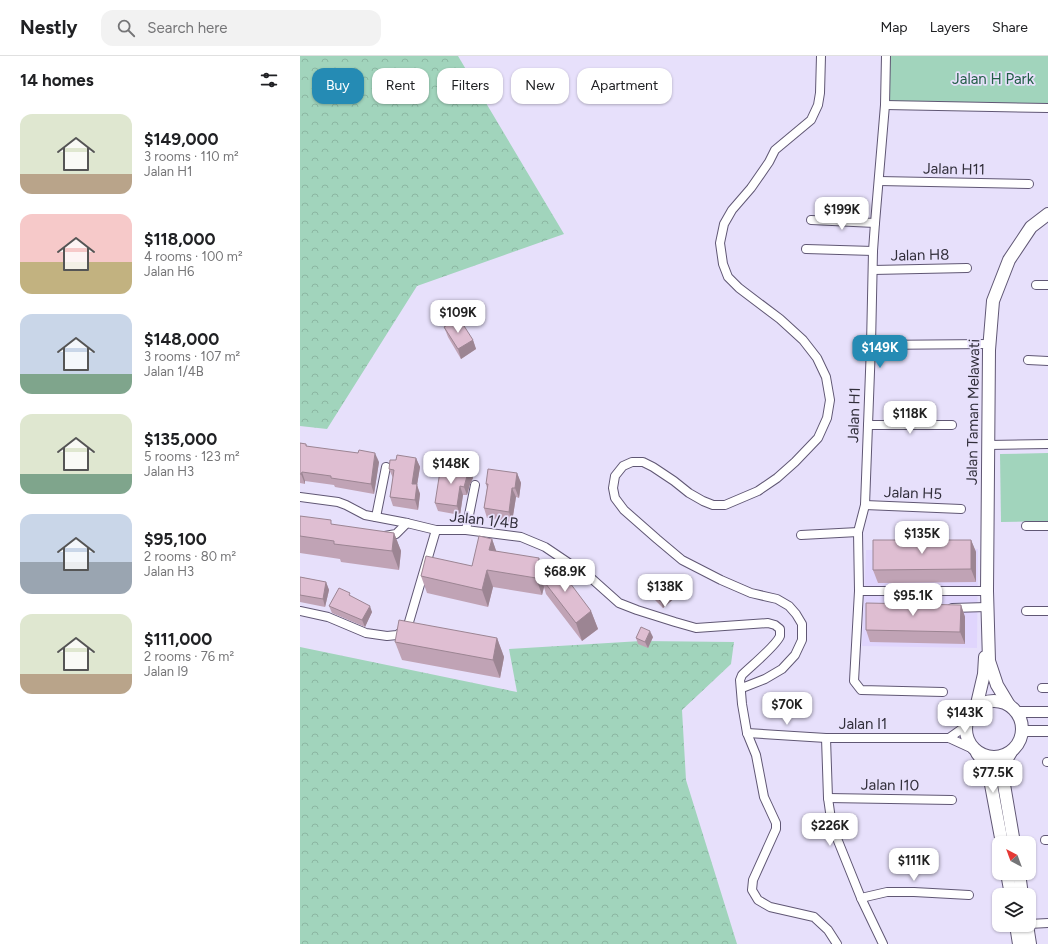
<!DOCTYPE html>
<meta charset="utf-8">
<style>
:root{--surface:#fff;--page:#f2f2f2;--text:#202124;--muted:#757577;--line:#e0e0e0;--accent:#258bb4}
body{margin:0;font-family:Figtree,sans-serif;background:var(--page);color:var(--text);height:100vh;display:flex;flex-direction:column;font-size:15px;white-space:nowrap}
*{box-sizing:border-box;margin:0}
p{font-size:13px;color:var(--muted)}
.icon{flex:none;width:22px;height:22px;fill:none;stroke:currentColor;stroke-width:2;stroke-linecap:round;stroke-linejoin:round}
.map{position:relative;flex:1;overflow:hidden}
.sheet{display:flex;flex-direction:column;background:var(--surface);width:300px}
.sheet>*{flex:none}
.banner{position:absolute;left:12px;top:12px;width:380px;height:36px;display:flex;gap:8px}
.needle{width:26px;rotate:319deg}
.buttons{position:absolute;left:692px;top:780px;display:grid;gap:8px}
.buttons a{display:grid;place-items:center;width:44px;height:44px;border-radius:8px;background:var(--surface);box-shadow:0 1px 3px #0004;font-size:20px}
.price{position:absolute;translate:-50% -34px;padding:0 9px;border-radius:8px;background:#fff;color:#222;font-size:13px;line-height:26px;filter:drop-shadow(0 1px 2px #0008)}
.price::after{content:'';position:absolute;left:50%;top:24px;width:12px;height:9px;margin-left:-6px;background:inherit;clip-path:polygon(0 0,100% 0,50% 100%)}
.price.selected{background:var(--accent);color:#fff}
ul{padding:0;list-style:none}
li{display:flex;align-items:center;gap:12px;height:100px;padding:0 20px}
li span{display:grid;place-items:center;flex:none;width:112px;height:80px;border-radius:12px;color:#555}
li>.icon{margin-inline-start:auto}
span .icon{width:48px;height:48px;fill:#fffc;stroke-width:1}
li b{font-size:17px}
h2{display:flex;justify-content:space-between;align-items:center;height:48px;padding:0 20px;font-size:17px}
.pill{padding:0 14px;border-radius:12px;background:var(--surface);box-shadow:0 1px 3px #0004;font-size:14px;line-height:36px}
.pill.selected{background:var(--accent);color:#fff}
header{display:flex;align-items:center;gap:24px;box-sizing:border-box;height:56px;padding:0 20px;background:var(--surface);border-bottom:1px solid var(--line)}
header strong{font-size:19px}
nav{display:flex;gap:22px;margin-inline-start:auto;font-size:14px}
.search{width:280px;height:36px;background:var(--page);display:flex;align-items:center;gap:10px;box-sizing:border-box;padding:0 14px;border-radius:12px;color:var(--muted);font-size:15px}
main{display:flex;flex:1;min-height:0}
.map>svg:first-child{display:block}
.built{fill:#e0d5fd}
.forest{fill:url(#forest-crowns)}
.green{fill:#a1d4bc}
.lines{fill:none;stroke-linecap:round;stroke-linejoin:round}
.minor-casing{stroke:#605774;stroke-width:10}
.tertiary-casing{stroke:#605774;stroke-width:12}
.secondary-casing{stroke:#605774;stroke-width:14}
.minor{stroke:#fff;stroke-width:8}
.tertiary{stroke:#fff;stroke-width:10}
.secondary{stroke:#fff;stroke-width:12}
.wall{fill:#c0a3b5}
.shaded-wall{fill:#9c8593}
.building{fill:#dfbed2;stroke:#9c8593}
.labels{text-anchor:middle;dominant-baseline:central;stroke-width:3.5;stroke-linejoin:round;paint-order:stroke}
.park-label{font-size:15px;fill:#225d46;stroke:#e7e0fb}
.street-label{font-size:15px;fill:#312e3a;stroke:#e7e0fb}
</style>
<header>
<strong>Nestly</strong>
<div class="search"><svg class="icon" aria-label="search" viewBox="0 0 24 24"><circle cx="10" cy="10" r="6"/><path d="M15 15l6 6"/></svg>Search here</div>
<nav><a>Map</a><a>Layers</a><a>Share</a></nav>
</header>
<main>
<section class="sheet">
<h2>14 homes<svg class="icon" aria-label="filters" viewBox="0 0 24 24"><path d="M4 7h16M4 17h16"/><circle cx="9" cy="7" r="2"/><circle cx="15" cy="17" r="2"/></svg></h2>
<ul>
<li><span style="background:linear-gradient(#dfe7d0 75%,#b9a48a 0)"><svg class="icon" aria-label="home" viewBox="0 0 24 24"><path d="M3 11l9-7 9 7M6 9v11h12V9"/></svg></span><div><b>$149,000</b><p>3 rooms · 110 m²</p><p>Jalan H1</p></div></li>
<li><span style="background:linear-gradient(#f6c9c9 60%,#c2b280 0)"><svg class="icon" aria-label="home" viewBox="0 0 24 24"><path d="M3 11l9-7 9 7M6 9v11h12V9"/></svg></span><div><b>$118,000</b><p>4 rooms · 100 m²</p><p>Jalan H6</p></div></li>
<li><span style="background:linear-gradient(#c9d6e8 75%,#7fa58c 0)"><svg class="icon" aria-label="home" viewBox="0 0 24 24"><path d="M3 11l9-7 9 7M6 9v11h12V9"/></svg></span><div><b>$148,000</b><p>3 rooms · 107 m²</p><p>Jalan 1/4B</p></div></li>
<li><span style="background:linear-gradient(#dfe7d0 75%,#7fa58c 0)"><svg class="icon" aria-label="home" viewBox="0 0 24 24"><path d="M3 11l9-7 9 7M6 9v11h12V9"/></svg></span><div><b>$135,000</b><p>5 rooms · 123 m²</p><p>Jalan H3</p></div></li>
<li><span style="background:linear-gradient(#c9d6e8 60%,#9aa5b1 0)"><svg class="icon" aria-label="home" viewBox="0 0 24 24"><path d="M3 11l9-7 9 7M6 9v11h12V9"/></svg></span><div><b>$95,100</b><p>2 rooms · 80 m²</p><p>Jalan H3</p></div></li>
<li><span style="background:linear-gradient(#dfe7d0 75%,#b9a48a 0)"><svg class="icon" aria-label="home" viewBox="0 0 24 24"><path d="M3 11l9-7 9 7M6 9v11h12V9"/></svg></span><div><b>$111,000</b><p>2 rooms · 76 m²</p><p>Jalan I9</p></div></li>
</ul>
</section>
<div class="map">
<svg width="748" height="888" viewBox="0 0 748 888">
<defs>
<pattern id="forest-crowns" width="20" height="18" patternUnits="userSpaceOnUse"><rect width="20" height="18" fill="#a1d4bc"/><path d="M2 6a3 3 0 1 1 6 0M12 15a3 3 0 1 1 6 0" fill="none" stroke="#8bb6a2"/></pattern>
</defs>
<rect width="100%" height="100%" fill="#e7e0fb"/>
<!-- built -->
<polygon class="built" points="678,493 677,592 562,590 566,494"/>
<!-- forest -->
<g class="forest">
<polygon points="0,0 158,0 264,178 117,230 27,373 0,370"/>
<polygon points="341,585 434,586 431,608 382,654 386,724 437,888 0,888 0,591 217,636 209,593"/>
</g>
<!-- green -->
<g class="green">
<polygon points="590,0 748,0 748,48 588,45"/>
<polygon points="748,397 748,465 701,466 700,398"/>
</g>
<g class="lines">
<!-- minor casing -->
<g class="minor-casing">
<g id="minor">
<polyline points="586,0 585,49 575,167 573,195 571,289 565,449 558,476 559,535 554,625 561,634 643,636"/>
<polyline points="585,49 748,52"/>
<polyline points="579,125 729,128"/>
<polyline points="511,164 575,167"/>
<polyline points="506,193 573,195"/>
<polyline points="573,214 667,212"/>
<polyline points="736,229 748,229"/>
<polyline points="571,289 689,288"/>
<polyline points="728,304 748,305"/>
<polyline points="568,369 652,369"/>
<polyline points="688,389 748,388"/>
<path d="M0 441 38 446 46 449 65 459 107 467 136 474H166L221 481 245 491 291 522 319 547 337 554 375 566 396 572 468 567 475 569 480 573C480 575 480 578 480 580 476 590 451 610 442 619L440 624 442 648 447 677 456 699 464 741 476 767V773L453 824 452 834 458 844 470 851 514 861 528 874 537 888"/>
<polyline points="565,449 661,453"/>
<polyline points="76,461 86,411"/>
<polyline points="726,470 748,470"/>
<polyline points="166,474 175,429"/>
<polyline points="501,479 558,476"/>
<polyline points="85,480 96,478 107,467"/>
<polyline points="559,535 687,535"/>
<polyline points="652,552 687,551"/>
<polyline points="0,555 28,561 66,577 87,580 97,579 104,574 109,566 136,474"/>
<polyline points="726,555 748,555"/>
<polyline points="442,632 465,623 482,613 495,599 502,584 502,568 496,558 489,550 477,543 451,537 421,524 382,504 357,483 324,454 315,442 313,432 315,420 323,410 332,406 343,406 353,411 374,425 389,437 403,445 413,449 425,449 458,435 477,422 495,406 518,382 527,362 530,344 526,321 517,302 503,284 480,263 439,232 428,221 423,208 420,187 424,168 432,154 451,132 469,106 475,94 511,64 518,49 520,37 521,0"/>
<polyline points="742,632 748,632"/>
<polyline points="447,677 526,682 649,682 673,693"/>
<polyline points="526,682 528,742 532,770 561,842 583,888"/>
<polyline points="649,682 666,670"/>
<polyline points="747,706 748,706"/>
<polyline points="528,742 652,744"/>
<polyline points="745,784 748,784"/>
<polyline points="561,842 587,836 614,836 669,839"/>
<polyline points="729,868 748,867"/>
</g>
</g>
<!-- tertiary casing -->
<g class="tertiary-casing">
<g id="tertiary">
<polyline points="717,656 748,656"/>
<polyline points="723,675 748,675"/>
</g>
</g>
<!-- secondary casing -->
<g class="secondary-casing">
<g id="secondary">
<circle cx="694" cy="673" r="28"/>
<polyline points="709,649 697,629 689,605 687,535 689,294 693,245 709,204 731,171 748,158"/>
<polyline points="676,652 684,618 685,601"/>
<polyline points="711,696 705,706 702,717 714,787"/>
<polyline points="677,697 683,705 689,718 702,787"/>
<polyline points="707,817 711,839"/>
<polyline points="719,817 722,839"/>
<polyline points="716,869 719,888"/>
<polyline points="727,869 730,888"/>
</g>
</g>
<!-- minor -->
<use href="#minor" class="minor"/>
<!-- tertiary -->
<use href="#tertiary" class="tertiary"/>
<!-- secondary -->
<use href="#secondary" class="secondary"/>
</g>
<!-- wall -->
<g class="wall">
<polygon points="144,271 173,284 176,293 161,303 148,281"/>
<polygon points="0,387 6,388 7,390 79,406 74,438 35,431 34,429 5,425 5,428 0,427"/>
<polygon points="116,402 120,411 117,429 120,438 118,454 93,450 90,441 93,422 89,413 96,404"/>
<polygon points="170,413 173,422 170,428 167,439 163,439 160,459 138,455 135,447"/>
<polygon points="217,417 221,427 219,442 216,441 212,466 187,462 184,452 187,432 186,428"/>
<polygon points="0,460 33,469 94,477 101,495 99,514 41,506 40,503 0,497"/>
<polygon points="192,483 196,495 244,515 291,555 298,573 282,585 246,538 244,531 242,539 193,531 188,551 127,537 121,520 172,510"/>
<polygon points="671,484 676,496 676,526 578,527 573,514"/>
<polygon points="0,521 26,526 29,534 25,551 0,546"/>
<polygon points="352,536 377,540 363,552 354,543"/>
<polygon points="51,541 72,556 65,571 32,557 29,550"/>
<polygon points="661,549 665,561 665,588 570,586 566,574"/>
<polygon points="353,581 348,592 338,588 336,582"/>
<polygon points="197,582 204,601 200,622 102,604 95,586"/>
</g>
<!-- shaded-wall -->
<g class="shaded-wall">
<polygon points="173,284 176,293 161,303 158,293"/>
<polygon points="75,397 79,406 74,438 71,428"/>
<polygon points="116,402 120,411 117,429 120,438 118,454 115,444 112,428"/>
<polygon points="170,413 173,422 170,428 167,439 164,431 167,420"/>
<polygon points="2,416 5,425 5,428 1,418"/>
<polygon points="217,417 221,427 219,442 215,432"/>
<polygon points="160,430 163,439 160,459 157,450"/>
<polygon points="212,432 216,441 212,466 209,456"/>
<polygon points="94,477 101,495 99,514 92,495"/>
<polygon points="192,483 198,500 189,494"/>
<polygon points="671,484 676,496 676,526 671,513"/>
<polygon points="239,502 245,519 239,519 244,531 242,539 236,522"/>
<polygon points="187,514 193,531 188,551 182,534"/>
<polygon points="26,526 29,534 25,551 23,543"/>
<polygon points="375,533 377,540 363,552 361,546"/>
<polygon points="661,549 665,561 665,588 660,576"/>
<polygon points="70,550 72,556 65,571 62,564"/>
<polygon points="291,555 298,573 282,585 276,567"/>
<polygon points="350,575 353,581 348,592 345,586"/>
<polygon points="197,582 204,601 200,622 193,604"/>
</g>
<!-- building -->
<g class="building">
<polygon points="159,262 173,284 158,293 144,271"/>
<polygon points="0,387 6,388 6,390 58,397 59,394 75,397 71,428 31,422 31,420 2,416 1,418 0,418"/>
<polygon points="97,399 116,402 112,428 117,428 115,444 90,441 94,414 89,413 90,404 96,404"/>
<polygon points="141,409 170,413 169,416 167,420 164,431 160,430 157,450 135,447"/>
<polygon points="188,413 217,417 215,432 212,432 209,456 184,452 188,428 186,428"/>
<polygon points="0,460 31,464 31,468 94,477 92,495 34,488 34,485 0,480"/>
<polygon points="179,480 192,483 189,494 239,502 236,522 187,514 182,534 121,520 126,500 172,510"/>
<polygon points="573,484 671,484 671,513 573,514"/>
<polygon points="255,507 291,555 276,567 239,519"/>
<polygon points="0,521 26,526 23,543 0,539"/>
<polygon points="366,523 375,533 361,546 352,536"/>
<polygon points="39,532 50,537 49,539 70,550 62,564 29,550"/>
<polygon points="566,547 661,549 660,576 566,574"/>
<polygon points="99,564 197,582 193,604 95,586"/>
<polygon points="341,571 350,575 345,586 336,582"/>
</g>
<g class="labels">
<!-- park labels -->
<g class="park-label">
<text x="693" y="23">Jalan H Park</text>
</g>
<!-- street labels -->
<g class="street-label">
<text transform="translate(654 113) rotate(1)">Jalan H11</text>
<text transform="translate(620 199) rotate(-1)">Jalan H8</text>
<text transform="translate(673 356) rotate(-89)">Jalan Taman Melawati</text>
<text transform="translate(554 359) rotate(-88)">Jalan H1</text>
<text transform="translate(613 437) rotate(2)">Jalan H5</text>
<text transform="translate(184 464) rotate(6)">Jalan 1/4B</text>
<text x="563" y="668">Jalan I1</text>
<text transform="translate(590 729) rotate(1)">Jalan I10</text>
</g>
</g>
</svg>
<div class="buttons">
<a><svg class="needle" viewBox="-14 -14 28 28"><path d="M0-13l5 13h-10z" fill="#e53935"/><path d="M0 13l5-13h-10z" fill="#757577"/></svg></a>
<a><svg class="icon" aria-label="layers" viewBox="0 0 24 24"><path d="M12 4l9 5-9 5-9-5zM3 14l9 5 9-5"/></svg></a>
</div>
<b class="price" style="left:542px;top:175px">$199K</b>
<b class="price" style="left:158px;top:278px">$109K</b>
<b class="price selected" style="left:580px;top:313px">$149K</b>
<b class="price" style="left:610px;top:379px">$118K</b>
<b class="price" style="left:151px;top:429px">$148K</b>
<b class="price" style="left:622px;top:499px">$135K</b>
<b class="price" style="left:265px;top:537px">$68.9K</b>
<b class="price" style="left:365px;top:552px">$138K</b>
<b class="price" style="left:613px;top:561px">$95.1K</b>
<b class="price" style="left:487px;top:670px">$70K</b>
<b class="price" style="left:665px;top:678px">$143K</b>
<b class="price" style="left:693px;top:738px">$77.5K</b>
<b class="price" style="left:530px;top:791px">$226K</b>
<b class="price" style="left:614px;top:826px">$111K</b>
<div class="banner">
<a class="pill selected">Buy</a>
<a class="pill">Rent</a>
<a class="pill">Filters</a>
<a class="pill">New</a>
<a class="pill">Apartment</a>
</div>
</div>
</main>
